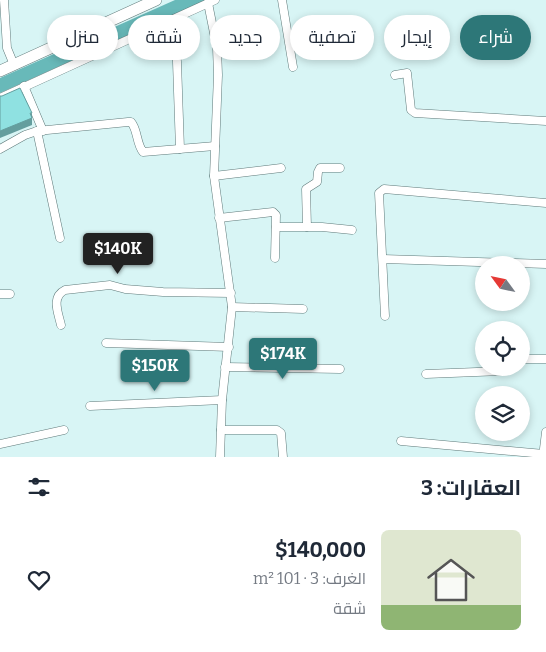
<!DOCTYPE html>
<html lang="ar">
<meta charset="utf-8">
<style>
:root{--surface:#fff;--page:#f6f6f7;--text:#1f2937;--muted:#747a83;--accent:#2d7778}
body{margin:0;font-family:Bitter,Cairo,serif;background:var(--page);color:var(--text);direction:rtl;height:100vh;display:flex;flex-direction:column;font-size:19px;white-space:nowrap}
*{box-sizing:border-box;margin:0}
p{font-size:16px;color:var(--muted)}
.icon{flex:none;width:28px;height:28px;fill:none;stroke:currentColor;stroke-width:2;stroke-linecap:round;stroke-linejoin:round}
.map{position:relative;height:457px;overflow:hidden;direction:ltr}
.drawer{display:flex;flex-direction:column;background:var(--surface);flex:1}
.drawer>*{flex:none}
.guide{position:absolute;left:15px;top:15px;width:516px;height:45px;direction:rtl;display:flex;gap:10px}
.needle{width:32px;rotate:303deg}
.buttons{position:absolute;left:475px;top:256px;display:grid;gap:10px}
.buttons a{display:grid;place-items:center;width:55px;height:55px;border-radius:50%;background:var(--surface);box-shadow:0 2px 8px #0003;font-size:25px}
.price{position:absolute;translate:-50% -42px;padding:0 11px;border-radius:5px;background:var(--accent);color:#fff;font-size:16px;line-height:32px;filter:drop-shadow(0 1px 2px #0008)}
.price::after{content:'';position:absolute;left:50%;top:30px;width:15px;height:11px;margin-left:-8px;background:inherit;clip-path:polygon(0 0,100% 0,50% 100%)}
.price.current{background:#222;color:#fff}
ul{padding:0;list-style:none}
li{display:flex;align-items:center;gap:15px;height:125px;padding:0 25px}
li span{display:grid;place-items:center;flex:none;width:140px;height:100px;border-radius:8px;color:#555}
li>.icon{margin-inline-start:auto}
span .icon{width:60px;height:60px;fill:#fffc;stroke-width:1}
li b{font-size:21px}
h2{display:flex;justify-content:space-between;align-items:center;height:60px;padding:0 25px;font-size:21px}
.pill{padding:0 18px;border-radius:22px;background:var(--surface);box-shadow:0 2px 8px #0003;font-size:18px;line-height:45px}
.pill.current{background:var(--accent);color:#fff}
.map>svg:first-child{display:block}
.water{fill:#68b9b9}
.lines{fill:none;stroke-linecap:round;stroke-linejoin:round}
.minor-casing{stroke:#5f7a7a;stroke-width:9}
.secondary-casing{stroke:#5f7a7a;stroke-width:12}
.minor{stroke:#fff;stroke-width:8}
.secondary{stroke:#fff;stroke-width:11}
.shaded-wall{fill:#649e9e}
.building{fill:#8fe1e1;stroke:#649e9e}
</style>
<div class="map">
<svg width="546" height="457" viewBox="0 0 546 457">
<rect width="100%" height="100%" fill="#d8f5f5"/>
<!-- water -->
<polygon class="water" points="175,0 206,0 0,93 0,78"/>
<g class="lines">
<!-- minor casing -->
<g class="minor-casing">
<g id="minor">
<polyline points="4,0 7,48 14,65"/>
<polyline points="282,0 293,67"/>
<polyline points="208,3 217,48 218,75 214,176 232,307 222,400 220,457"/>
<polyline points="169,20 176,47 177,62 180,149"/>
<polyline points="395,75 407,73 411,110 415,113 546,121"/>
<polyline points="24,86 43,131"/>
<polyline points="0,98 215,0"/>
<polyline points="37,131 60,238"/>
<path d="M0 149 25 135 37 131 128 122H131C138 130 136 143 143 152L215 146"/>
<polyline points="214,176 281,168"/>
<polyline points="219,218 273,212 276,215 275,258"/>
<polyline points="276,227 322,227 352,230"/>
<polyline points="307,227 306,189 317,182 318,172 320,168 340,168"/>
<polyline points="383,259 546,264"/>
<polyline points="0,294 10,294"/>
<polyline points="232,307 303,309"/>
<polyline points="385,316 379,193 384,189 546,203"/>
<path d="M61 325C58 312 51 297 65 290L110 285 125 289 163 292 231 293"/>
<polyline points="106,343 229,347"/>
<polyline points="521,359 546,359"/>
<polyline points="225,367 340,369"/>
<polyline points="426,374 502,371 505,368"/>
<polyline points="90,406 222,400"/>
<polyline points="221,430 277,430 281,433 283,457"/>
<polyline points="401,441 544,454"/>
<polyline points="0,444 64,430"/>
<polyline points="543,457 546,432"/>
</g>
</g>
<!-- secondary casing -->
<g class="secondary-casing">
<polyline id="secondary" points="0,71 156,0"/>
</g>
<!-- minor -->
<use href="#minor" class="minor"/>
<!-- secondary -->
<use href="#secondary" class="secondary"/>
</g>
<!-- shaded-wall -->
<polygon class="shaded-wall" points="32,113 32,125 0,138 0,131"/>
<!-- building -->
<polygon class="building" points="20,88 32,113 30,113 32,118 0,131 0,96 2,96"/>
</svg>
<div class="buttons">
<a><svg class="needle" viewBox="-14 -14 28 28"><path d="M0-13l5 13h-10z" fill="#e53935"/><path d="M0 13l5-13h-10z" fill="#747a83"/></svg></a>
<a><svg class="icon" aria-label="locate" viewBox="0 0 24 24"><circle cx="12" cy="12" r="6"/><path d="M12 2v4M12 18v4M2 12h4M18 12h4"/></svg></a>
<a><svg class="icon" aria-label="layers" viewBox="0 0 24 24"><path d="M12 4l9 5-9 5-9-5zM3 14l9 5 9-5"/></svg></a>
</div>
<b class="price current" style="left:118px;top:275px">$140K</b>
<b class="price" style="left:283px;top:380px">$174K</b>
<b class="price" style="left:155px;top:392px">$150K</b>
<div class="guide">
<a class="pill current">شراء</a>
<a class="pill">إيجار</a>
<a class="pill">تصفية</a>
<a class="pill">جديد</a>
<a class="pill">شقة</a>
<a class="pill">منزل</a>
</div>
</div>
<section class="drawer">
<h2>العقارات: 3<svg class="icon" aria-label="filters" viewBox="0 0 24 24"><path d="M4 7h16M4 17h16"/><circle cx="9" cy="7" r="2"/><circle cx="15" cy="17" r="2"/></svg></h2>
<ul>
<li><span style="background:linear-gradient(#dfe7d0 75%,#8fb573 0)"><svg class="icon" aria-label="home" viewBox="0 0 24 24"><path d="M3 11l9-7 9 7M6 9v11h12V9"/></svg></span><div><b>$140,000</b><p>الغرف: 3 · 101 m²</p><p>شقة</p></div><svg class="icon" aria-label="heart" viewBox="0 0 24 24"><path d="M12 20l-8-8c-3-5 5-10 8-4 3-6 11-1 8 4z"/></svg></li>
</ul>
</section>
